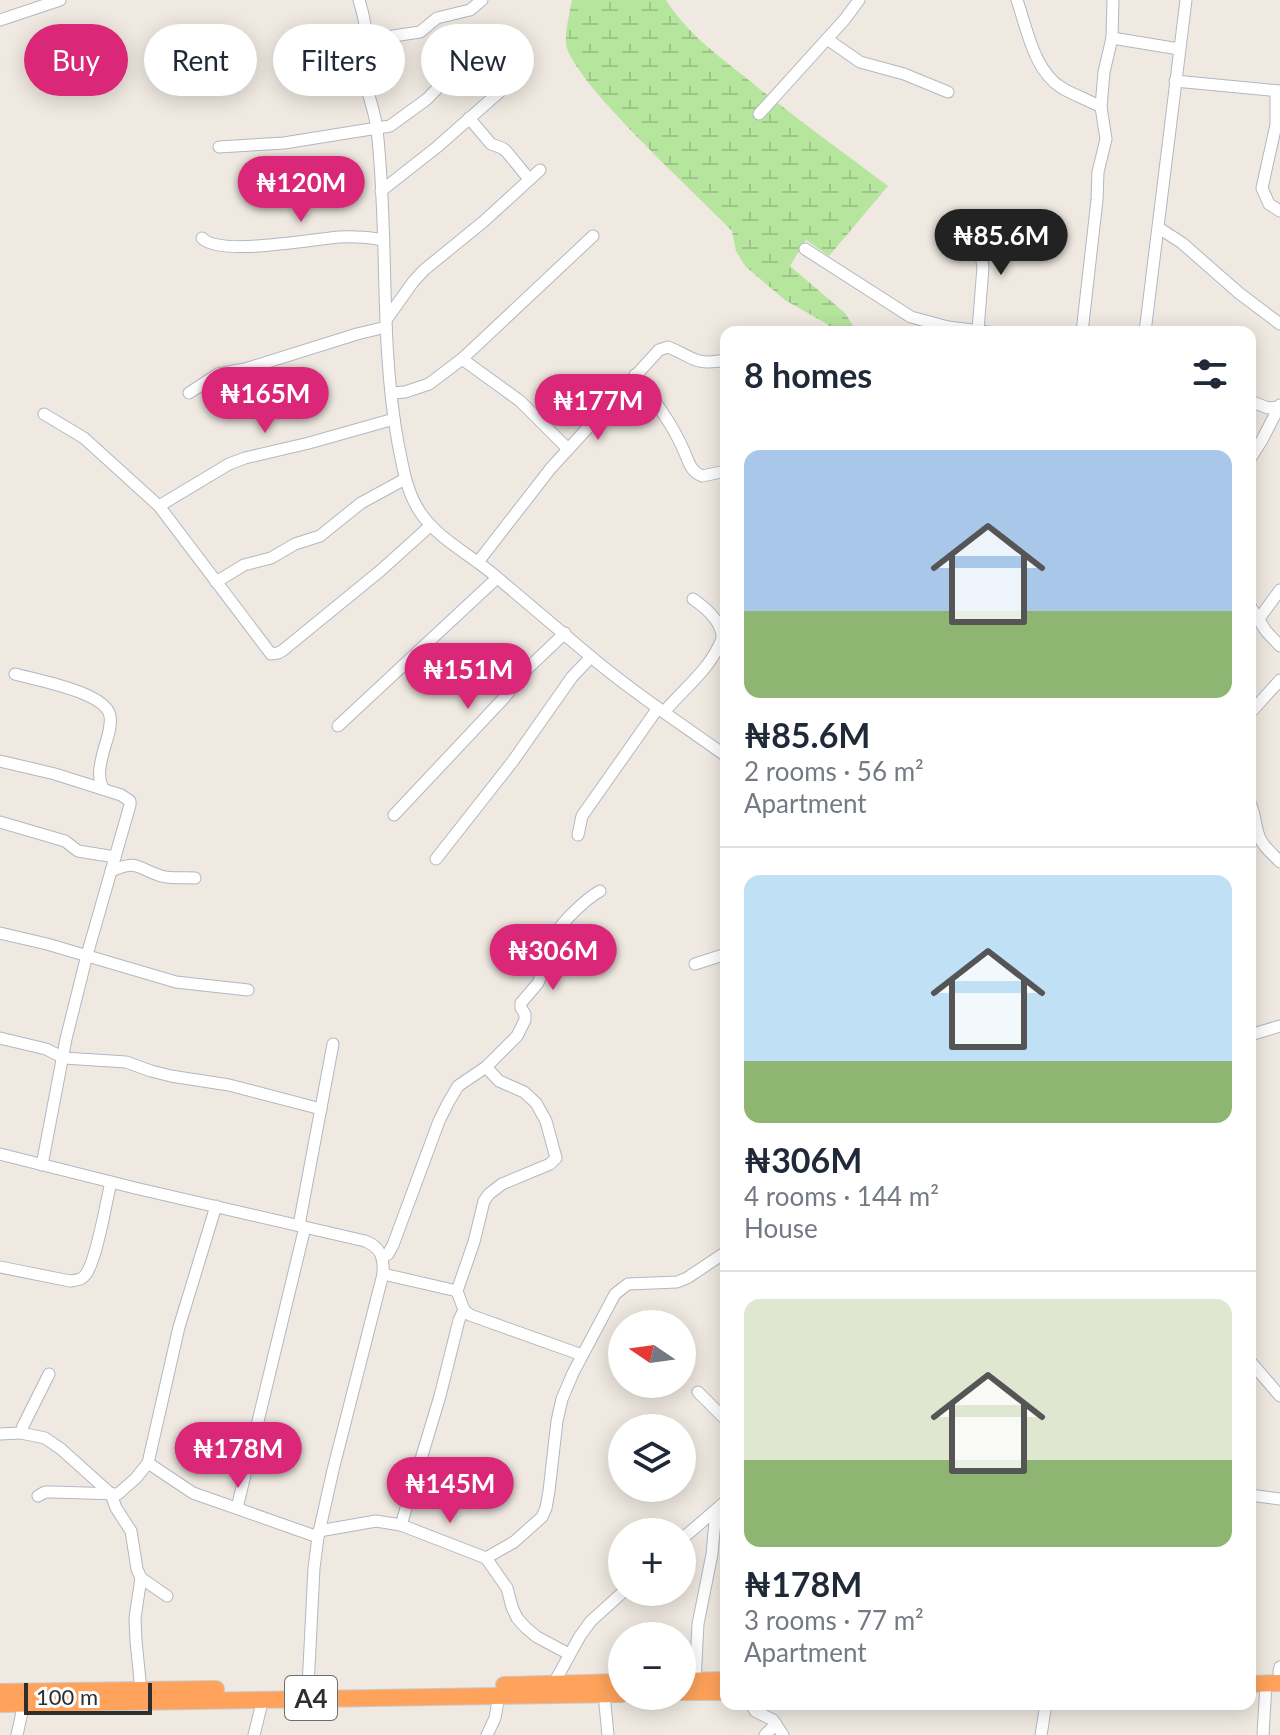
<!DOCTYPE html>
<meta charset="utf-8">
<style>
:root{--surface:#fff;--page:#f6f6f7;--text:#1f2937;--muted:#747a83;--line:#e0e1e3;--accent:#db2777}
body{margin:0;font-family:Lato,sans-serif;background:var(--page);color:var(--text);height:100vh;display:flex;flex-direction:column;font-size:30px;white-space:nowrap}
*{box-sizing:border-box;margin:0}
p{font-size:26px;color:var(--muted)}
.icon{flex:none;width:44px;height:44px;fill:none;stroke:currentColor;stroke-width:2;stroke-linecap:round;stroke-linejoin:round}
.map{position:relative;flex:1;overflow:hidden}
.details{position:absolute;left:720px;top:326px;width:536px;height:1384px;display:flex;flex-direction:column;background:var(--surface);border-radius:16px;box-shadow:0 4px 20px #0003}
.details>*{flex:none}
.banner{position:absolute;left:24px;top:24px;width:576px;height:72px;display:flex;gap:16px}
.needle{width:52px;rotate:283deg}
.buttons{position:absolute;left:608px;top:1310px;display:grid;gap:16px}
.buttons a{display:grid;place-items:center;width:88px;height:88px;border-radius:50%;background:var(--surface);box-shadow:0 4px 20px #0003;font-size:40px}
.scale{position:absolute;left:24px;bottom:20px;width:128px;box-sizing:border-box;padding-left:8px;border:4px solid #2e2e2e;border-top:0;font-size:22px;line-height:28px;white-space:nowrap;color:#2e2e2e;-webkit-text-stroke:6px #fff;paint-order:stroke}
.price{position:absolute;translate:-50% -68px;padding:0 18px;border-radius:28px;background:var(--accent);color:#fff;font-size:26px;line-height:52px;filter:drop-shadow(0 2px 4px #0008)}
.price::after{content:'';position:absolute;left:50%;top:48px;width:24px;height:18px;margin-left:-12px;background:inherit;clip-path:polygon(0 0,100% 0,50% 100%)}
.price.current{background:#222;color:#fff}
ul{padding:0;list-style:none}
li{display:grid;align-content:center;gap:16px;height:424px;padding:0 24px}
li+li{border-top:2px solid var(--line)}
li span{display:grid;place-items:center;height:248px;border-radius:16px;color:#555}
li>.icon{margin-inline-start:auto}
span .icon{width:144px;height:144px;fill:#fffc;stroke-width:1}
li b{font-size:34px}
h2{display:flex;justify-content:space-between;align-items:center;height:96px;padding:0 24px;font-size:34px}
.chip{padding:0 28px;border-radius:36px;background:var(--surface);box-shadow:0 4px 20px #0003;font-size:28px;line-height:72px}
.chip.current{background:var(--accent);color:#fff}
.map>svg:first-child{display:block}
.wetland{fill:url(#wetland-marsh)}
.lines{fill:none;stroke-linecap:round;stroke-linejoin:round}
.minor-casing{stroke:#b4b7c1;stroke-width:13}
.highway-casing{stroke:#c9c9c9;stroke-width:18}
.minor{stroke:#fff;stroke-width:11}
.highway{stroke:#ffa35c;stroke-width:16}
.labels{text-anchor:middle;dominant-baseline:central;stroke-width:6;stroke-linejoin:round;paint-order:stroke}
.shield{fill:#fff;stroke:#6d6d6d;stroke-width:2}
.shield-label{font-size:26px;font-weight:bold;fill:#2e2e2e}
</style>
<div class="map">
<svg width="1280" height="1735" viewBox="0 0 1280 1735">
<defs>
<pattern id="wetland-marsh" width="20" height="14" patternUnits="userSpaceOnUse" patternTransform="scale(2)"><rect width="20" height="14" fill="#b6e59e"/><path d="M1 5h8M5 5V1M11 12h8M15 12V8" fill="none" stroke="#9dc588"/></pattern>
</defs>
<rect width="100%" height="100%" fill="#efe9e1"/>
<!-- wetland -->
<path class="wetland" d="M572 0H666C686 32 716 54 745 77 791 115 840 150 888 186L829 256 806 240 790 266 845 313 857 332H833L827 324 785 300 745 266 736 251 732 231C702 199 568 78 566 43 565 29 570 13 572 0Z"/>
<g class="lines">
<!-- minor casing -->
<g class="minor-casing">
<g id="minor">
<path d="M359 0C363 13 367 27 366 41 365 51 362 61 363 71 366 91 375 110 377 130 389 234 379 340 398 443 403 467 406 491 420 512 437 538 469 554 493 574 525 601 557 628 590 656 632 692 680 723 726 756"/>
<path d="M1017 0C1027 29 1034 71 1062 88 1074 95 1088 100 1101 107"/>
<polyline points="0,20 60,0"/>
<polyline points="1112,38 1179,49"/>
<polyline points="827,39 860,62 904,74 948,92"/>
<polyline points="366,40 420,32 437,18 470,10 482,0"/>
<polyline points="1175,81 1280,91"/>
<polyline points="1276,92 1276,125 1262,188 1269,204 1280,211"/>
<polyline points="759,114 845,19 859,0"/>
<polyline points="469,118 491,144 502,148 506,151 529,179"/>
<polyline points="219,147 284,143 390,126 427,99 462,63"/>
<polyline points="381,191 437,147 521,73"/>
<polyline points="1159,228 1182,243 1239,293 1280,324"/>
<polyline points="970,230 981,255 983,267 978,330"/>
<path d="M202 238C219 257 312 239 340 237 355 236 369 237 384 240"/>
<polyline points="805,249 911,317 948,327 988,332"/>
<polyline points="386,320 413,282 424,270 483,222 540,170"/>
<polyline points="1082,332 1097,200 1098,172 1106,139 1101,107 1104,72 1112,38 1113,0"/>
<polyline points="1145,332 1186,0"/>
<polyline points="462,359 520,401 568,449"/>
<path d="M635 375C654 400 672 423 684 451 689 462 690 471 702 476L726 471"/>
<polyline points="189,393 218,374 245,369 357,334 386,327"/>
<polyline points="392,393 405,392 429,384 462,359 593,236"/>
<polyline points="1250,401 1268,408 1280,407"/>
<polyline points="44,414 84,438 159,506 271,654 278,653 282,651 380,571 430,526"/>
<polyline points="1250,459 1262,440 1280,405"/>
<polyline points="159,506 229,464 245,458 309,443 394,419"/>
<path d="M478 562 551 468 659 350 668 347C694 357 693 366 726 360"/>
<polyline points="216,582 244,565 271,558 295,544 320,536 361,503 405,479"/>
<polyline points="1250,606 1266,631 1280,646"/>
<polyline points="1258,620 1280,590"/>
<path d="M15 674C36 680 106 692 110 716 112 728 106 741 103 753 100 766 97 776 103 789"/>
<polyline points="1253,710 1280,680"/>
<path d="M664 712C685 687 709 671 722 639 723 623 706 608 693 599"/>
<polyline points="338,726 497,578"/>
<polyline points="0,761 55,774 121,795 130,801 130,805 87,955 66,1039 42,1165"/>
<path d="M1250 803C1255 813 1255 825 1259 836 1262 846 1273 854 1280 862"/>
<polyline points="394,815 504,698 526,670 565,633"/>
<polyline points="0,822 65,841 78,851 115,857"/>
<polyline points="578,835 582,816 658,708"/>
<polyline points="436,859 513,761 572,677 591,657"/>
<path d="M111 871C139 859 136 868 161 876 172 879 184 877 195 878"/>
<polyline points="0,933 47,944 176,982 248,990"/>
<polyline points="695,964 726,954"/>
<polyline points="1250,1035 1280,1026"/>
<polyline points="0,1038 46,1049 64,1058 126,1062 151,1071 171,1076 229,1085 321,1109"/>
<polyline points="486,1067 499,1081 524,1092 536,1103 546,1121 556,1158 550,1164 502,1184 489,1194 484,1201 474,1242 457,1291 464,1310 470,1315 582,1355"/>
<path d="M0 1154 135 1188 365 1241C381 1247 384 1258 383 1274L333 1470 318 1537 314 1568 308 1687"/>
<polyline points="299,1225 333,1044"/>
<path d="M382 1257 388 1254 393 1245 439 1121 448 1103 458 1086 486 1067 517 1036 525 1020V1014L521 1008V1003L538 983 542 973 554 955C554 951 553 946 553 941 555 927 587 898 600 891"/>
<path d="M0 1267 70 1281C77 1280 82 1280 86 1274 97 1259 106 1202 111 1182"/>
<polyline points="383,1274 457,1291"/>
<polyline points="1250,1361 1280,1396"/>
<polyline points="49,1374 23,1426 21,1433 45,1438 61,1449 111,1494 116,1508 131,1531 137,1569 141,1578 167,1596"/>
<polyline points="698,1392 726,1420"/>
<polyline points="0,1434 21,1433"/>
<polyline points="148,1463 193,1493 318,1537"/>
<polyline points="1250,1495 1280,1499"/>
<polyline points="38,1496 45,1492 52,1492 118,1494 136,1478 148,1463 179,1327 216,1206"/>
<polyline points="237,1508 305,1227"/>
<polyline points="401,1525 440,1396 459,1320 464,1310"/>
<polyline points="319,1531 376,1521 401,1525 486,1558 507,1588 512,1607 517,1618 526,1628 537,1637 569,1654"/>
<polyline points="682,1539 726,1501"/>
<polyline points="486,1558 514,1542 542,1517 546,1508 549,1491 557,1421 562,1399 573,1373 615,1294 628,1284 677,1282 687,1278 726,1252"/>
<polyline points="141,1578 135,1618 136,1641 141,1690"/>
<polyline points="1279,1672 1280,1667"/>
<polyline points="695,1681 698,1624 712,1554 716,1510"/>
<polyline points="554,1683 580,1636 591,1621 623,1592"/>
<polyline points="604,1694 608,1735"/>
<polyline points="752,1704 755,1711 773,1720 783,1735"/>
<polyline points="17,1735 24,1703"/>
<polyline points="254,1735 263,1699"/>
<polyline points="487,1735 495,1718 499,1695"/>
<polyline points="765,1735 776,1724"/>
<polyline points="1041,1735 1046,1704"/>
<polyline points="1263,1735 1266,1683"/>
</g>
</g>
<!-- highway casing -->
<g class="highway-casing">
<g id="highway">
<polyline points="682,1681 726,1680"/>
<polyline points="1250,1684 1280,1683"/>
<polyline points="504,1685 622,1682"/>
<polyline points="0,1692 216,1689"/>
<polyline points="682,1692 726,1692"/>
<polyline points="0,1704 622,1694"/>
</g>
</g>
<!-- minor -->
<use href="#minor" class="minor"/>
<!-- highway -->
<use href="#highway" class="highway"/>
</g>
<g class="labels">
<!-- shield labels -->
<rect class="shield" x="285" y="1676" width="52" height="44" rx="6"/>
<g class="shield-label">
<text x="311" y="1698">A4</text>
</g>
</g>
</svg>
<div class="buttons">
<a><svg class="needle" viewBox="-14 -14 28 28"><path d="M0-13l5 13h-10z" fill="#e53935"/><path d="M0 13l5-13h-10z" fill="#747a83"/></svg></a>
<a><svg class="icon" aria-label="layers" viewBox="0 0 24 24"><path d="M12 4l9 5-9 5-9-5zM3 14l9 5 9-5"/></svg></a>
<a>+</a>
<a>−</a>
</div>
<div class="scale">100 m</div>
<b class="price" style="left:301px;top:224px">₦120M</b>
<b class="price current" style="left:1001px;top:277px">₦85.6M</b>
<b class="price" style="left:265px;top:435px">₦165M</b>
<b class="price" style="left:598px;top:442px">₦177M</b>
<b class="price" style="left:468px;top:711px">₦151M</b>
<b class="price" style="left:553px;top:992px">₦306M</b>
<b class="price" style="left:238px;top:1490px">₦178M</b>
<b class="price" style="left:450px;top:1525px">₦145M</b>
<div class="banner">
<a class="chip current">Buy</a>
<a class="chip">Rent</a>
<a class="chip">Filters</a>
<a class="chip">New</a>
</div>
<section class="details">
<h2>8 homes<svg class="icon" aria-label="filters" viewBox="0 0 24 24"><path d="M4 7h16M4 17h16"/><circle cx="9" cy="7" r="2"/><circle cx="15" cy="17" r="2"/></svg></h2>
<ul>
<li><span style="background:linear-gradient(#a9c7e8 65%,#8fb573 0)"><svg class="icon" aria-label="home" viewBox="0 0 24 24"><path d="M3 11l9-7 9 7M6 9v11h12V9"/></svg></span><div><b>₦85.6M</b><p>2 rooms · 56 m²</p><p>Apartment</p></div></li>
<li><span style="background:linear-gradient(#bfe0f5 75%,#8fb573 0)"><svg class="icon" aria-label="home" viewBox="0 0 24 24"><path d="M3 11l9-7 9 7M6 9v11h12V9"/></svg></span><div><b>₦306M</b><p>4 rooms · 144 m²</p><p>House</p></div></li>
<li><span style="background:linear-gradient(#dfe7d0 65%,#8fb573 0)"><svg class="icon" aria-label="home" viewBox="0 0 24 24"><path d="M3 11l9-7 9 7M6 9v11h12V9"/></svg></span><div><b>₦178M</b><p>3 rooms · 77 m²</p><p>Apartment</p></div></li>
</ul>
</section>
</div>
